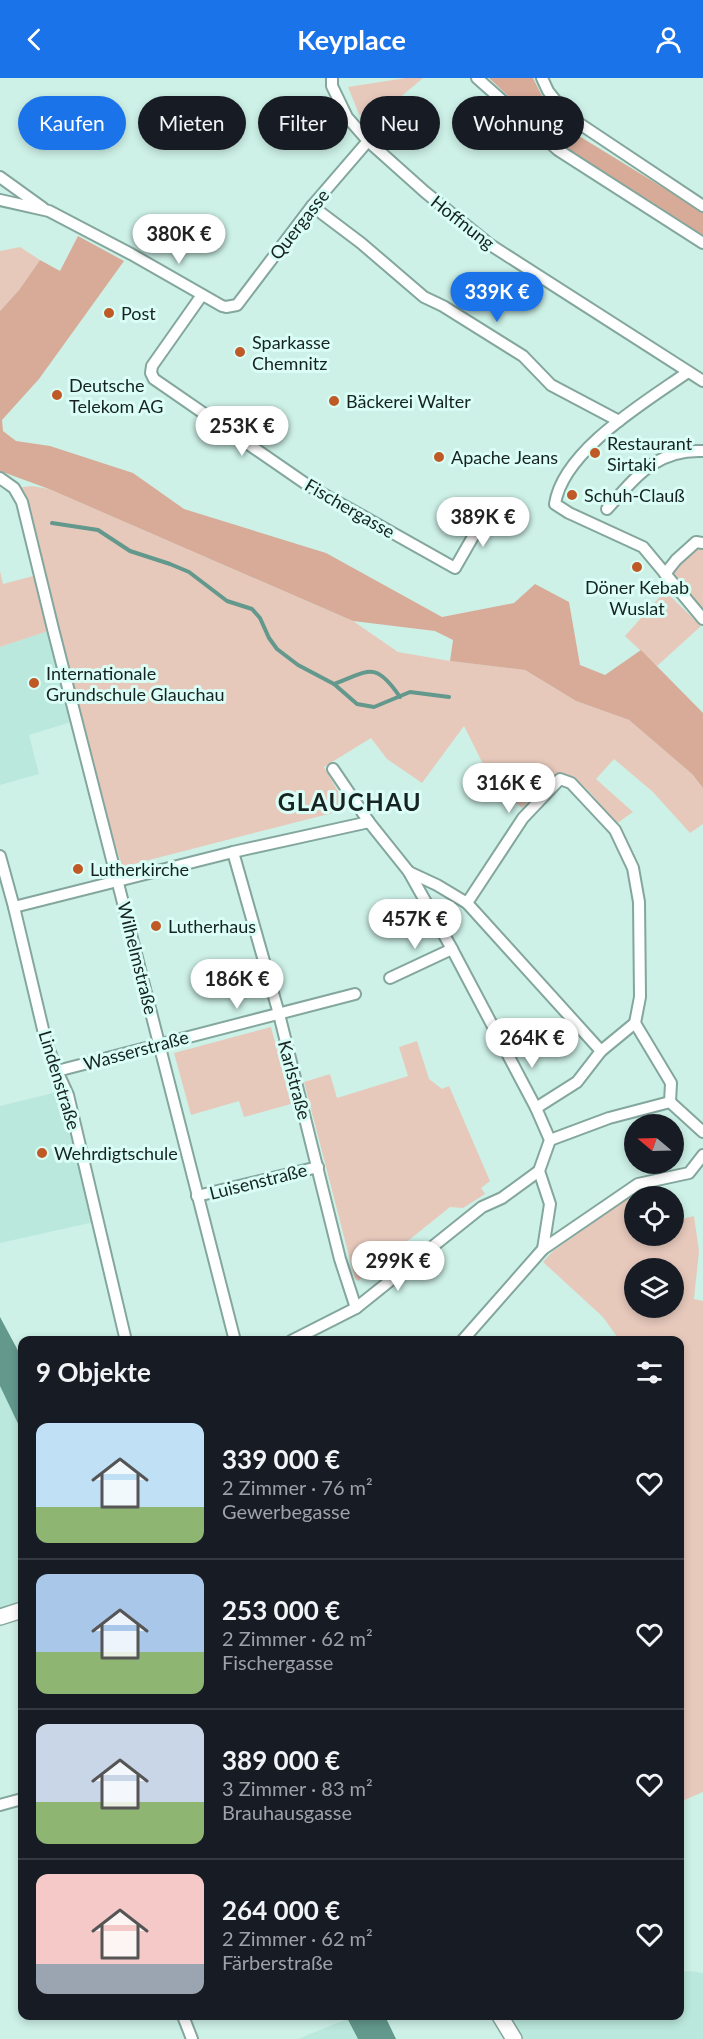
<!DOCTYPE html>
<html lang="de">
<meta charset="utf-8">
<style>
:root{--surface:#171b24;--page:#242831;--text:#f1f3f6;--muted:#9ea1a6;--line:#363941;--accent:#1a73e8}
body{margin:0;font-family:Lato,sans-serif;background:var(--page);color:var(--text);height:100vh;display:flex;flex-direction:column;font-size:22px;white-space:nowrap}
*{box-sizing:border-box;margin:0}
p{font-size:20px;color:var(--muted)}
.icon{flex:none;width:33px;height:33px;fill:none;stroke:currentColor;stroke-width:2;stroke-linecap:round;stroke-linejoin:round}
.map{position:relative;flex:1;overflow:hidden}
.details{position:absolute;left:18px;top:1258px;width:666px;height:684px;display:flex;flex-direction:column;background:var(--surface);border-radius:12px;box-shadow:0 3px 9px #0003}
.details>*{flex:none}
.banner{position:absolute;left:18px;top:18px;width:668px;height:54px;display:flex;gap:12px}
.needle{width:39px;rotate:289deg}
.fabs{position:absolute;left:624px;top:1036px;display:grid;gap:12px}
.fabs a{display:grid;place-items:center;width:60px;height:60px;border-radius:50%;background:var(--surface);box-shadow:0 3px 9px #0003;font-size:30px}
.price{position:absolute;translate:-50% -51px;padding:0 14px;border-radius:21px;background:#fff;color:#222;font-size:20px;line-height:39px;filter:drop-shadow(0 2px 3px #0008)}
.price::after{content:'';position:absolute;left:50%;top:36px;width:18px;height:14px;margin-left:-9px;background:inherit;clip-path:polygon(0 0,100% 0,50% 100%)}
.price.current{background:var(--accent);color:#fff}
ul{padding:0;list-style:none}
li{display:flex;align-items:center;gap:18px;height:150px;padding:0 18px}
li+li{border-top:2px solid var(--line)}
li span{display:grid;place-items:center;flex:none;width:168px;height:120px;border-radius:12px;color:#555}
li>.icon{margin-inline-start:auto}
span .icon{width:72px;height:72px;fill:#fffc;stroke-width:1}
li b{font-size:26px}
h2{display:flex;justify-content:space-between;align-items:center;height:72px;padding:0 18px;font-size:26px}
.chip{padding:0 21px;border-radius:27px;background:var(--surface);box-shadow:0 3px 9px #0003;font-size:21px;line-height:54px}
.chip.current{background:var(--accent);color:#fff}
header{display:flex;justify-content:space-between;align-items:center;height:78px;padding:0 18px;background:var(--accent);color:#fff;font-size:27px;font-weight:700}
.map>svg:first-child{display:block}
.built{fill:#bbe8dc}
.green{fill:#e7c9bc;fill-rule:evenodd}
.forest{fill:#d8ab98}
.water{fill:#63988c}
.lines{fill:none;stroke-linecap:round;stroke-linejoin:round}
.stream{stroke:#63988c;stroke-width:4}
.street-casing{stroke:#83a69d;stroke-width:14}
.secondary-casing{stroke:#83a69d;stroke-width:18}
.street{stroke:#fff;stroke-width:10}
.secondary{stroke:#fff;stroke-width:15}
.poi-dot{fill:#bf5a27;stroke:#dafef5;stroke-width:2}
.labels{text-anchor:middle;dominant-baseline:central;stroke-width:6;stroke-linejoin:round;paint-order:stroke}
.street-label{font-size:18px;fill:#162320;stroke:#dafef5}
.poi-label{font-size:18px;fill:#162320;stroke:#dafef5;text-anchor:start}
.district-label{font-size:24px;font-weight:bold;letter-spacing:1.5px;fill:#162320;stroke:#dafef5}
</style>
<header><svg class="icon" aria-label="back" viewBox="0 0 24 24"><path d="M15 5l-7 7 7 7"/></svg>Keyplace<svg class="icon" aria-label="person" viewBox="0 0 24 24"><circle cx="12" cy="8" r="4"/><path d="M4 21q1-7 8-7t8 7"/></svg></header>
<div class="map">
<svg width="703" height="1961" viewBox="0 0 703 1961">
<rect width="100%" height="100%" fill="#cdf1e7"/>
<!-- built -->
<g class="built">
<polygon points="53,551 78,642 29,657 39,696 0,707 0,569"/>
<polygon points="61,1013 65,1020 94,1144 0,1165 0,1028"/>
<polygon points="0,1308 22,1354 22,1532 0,1539"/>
<polygon points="690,1893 703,1895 703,1961 514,1961 500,1938 680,1938 680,1894"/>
<polygon points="347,1941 358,1961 298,1961"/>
</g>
<!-- green -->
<g class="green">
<polygon points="406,0 423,0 391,27 372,52 359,36 348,9"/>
<polygon points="20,169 40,182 19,212 0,233 0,173"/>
<path d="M32 408 49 411 353 543 398 574 450 583 525 592 576 623 629 642 692 696 703 710V746L690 755 653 714 614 681 596 701 633 734 616 746C601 729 577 688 552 699L522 730 491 702 464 648 422 705 387 681 371 660 324 689 348 731 122 789 78 642 14 410Z"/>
<polygon points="698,468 703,470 703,535 671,498 695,469"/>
<polygon points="0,493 3,506 33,498 48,553 0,569"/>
<polygon points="665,513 701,548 657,588 625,558"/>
<polygon points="271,949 291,1026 244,1039 239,1023 191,1037 174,975"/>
<polygon points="417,963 429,1001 442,1011 449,1008 490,1103 481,1110 485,1116 463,1130 450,1129 358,1203 355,1201 304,1004 330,996 337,1020 408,998 399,969"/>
<path d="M630 1118 634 1142V1158H674V1143L694 1138 699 1173 694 1221 703 1223V1714L680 1724V1263H620L603 1239 543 1184 553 1173ZM634 1191H674V1230H634Z"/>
</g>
<!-- forest -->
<g class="forest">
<polygon points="489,0 533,0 546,26 579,58 703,134 703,161 560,67"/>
<polygon points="78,158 124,183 39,301 2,342 3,353 16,363 50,368 133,395 184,431 326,475 442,539 514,525 535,506 569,524 580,587 605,597 641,572 703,635 703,710 692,696 629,642 576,623 525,592 450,583 453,562 435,553 353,543 49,411 0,393 0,233 19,212 40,182 60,193"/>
</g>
<!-- water -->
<g class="water">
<polygon points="0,1239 22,1280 22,1354 0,1308"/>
<polygon points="346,1938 385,1938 396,1961 358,1961"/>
</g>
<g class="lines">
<!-- stream -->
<g class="stream">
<polyline points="52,445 98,452 130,473 170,486 189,494 227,523 252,531 260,540 269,560 277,571 298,587 334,606 357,626 374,629 410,614 449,619"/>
<path d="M334 606C369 593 375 582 400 619"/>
</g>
<!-- street casing -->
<g class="street-casing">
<g id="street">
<polyline points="332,0 332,8 347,39 368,63 425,114 489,166 703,303"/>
<polyline points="477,0 558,72 703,165"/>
<polyline points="542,0 548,13 568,38 703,128"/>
<polyline points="0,99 43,130"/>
<polyline points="0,122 49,133 131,176 222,228 226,229 237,227 312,128 368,63"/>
<polyline points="312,128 361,165 424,219 443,228 523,278 551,307 619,343"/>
<polyline points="202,217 152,288 151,295 154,301 309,408 455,490 486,436"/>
<path d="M688 294C647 323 563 372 555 426L569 435 643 469 703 541"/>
<polyline points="0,400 14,410 22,424 53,551 235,1263"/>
<path d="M607 431C636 399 656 371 703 373"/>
<polyline points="665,496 676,482 696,464 703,465"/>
<polyline points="333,691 369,744 409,794 452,871 536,1030 550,1062 539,1093 550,1126 543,1171"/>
<polyline points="233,774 279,936 340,1181 356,1230"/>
<polyline points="0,778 14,829 46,964 57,993 68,1017 126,1263"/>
<polyline points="409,794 437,807 467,825 601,973"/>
<polyline points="467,825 523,740 560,701 571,705 615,752 633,790 639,824 640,919 635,945 671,1005 670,1024"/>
<polyline points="14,829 233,774 369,744"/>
<polyline points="390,900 452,871"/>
<polyline points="57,993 355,916"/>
<polyline points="670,1024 703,1054"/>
<polyline points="536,1030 577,1004 601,973 635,945"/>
<polyline points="550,1062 609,1040 670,1024"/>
<polyline points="197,1118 318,1089"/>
<polyline points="291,1263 356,1230 482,1129 502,1120 539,1093"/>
<polyline points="462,1263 543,1171 638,1106 689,1095 703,1077"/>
<polyline points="0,1727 22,1721"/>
<polyline points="183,1938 192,1961"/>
</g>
</g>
<!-- secondary casing -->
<g class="secondary-casing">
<g id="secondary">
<polyline points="0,1539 22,1532"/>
<polyline points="500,1938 514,1961"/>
</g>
</g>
<!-- street -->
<use href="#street" class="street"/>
<!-- secondary -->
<use href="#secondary" class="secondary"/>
</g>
<!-- markers -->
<g class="poi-dot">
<circle cx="109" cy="235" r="6"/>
<circle cx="240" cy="274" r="6"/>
<circle cx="57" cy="317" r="6"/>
<circle cx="334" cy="323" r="6"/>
<circle cx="595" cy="375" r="6"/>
<circle cx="439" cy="379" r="6"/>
<circle cx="572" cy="417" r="6"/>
<circle cx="637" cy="489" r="6"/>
<circle cx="34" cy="605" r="6"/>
<circle cx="78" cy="791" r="6"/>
<circle cx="156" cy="848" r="6"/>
<circle cx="42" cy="1075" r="6"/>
</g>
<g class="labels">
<!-- street labels -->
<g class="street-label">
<text transform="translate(463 144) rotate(38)">Hoffnung</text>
<text transform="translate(299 146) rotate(-52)">Quergasse</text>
<text transform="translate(350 430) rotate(30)">Fischergasse</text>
<text transform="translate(138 880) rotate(76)">Wilhelmstraße</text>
<text transform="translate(136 972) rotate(-15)">Wasserstraße</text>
<text transform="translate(60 1002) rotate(73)">Lindenstraße</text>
<text transform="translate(295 1002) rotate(75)">Karlstraße</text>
<text transform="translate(258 1103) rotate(-14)">Luisenstraße</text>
</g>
<!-- poi labels -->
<g class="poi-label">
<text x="121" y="235">Post</text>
<text x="252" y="264">Sparkasse<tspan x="252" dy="21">Chemnitz</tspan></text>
<text x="69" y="307">Deutsche<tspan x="69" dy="21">Telekom AG</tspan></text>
<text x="346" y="323">Bäckerei Walter</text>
<text x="607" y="365">Restaurant<tspan x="607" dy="21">Sirtaki</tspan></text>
<text x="451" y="379">Apache Jeans</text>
<text x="584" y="417">Schuh-Clauß</text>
<text x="637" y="509" text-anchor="middle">Döner Kebab<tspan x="637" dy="21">Wuslat</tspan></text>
<text x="46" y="595">Internationale<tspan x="46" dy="21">Grundschule Glauchau</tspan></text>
<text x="90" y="791">Lutherkirche</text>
<text x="168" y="848">Lutherhaus</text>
<text x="54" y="1075">Wehrdigtschule</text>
</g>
<!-- district labels -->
<g class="district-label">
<text x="350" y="723">GLAUCHAU</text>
</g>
</g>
</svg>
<div class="fabs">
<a><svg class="needle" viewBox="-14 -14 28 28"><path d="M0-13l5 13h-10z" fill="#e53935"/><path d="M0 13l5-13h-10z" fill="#9ea1a6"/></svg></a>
<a><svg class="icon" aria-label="locate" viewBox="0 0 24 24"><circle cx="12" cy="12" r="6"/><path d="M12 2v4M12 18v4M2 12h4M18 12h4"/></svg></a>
<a><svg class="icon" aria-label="layers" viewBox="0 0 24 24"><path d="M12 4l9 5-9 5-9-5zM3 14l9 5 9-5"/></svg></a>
</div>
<b class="price" style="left:179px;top:187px">380K €</b>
<b class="price current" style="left:497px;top:245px">339K €</b>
<b class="price" style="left:242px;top:379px">253K €</b>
<b class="price" style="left:483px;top:470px">389K €</b>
<b class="price" style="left:509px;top:736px">316K €</b>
<b class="price" style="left:415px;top:872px">457K €</b>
<b class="price" style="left:237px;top:932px">186K €</b>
<b class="price" style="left:532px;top:991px">264K €</b>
<b class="price" style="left:398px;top:1214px">299K €</b>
<div class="banner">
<a class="chip current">Kaufen</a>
<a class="chip">Mieten</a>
<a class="chip">Filter</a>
<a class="chip">Neu</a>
<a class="chip">Wohnung</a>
</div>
<section class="details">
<h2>9 Objekte<svg class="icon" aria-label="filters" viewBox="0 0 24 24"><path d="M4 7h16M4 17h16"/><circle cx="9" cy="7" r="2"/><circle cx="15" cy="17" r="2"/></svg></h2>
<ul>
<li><span style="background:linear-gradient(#bfe0f5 70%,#8fb573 0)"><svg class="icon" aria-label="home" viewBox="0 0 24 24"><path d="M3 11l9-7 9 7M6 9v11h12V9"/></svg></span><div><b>339 000 €</b><p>2 Zimmer · 76 m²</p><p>Gewerbegasse</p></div><svg class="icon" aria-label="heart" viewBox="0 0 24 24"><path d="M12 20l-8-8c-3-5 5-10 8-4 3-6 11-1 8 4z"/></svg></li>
<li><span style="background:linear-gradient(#a9c7e8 65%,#8fb573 0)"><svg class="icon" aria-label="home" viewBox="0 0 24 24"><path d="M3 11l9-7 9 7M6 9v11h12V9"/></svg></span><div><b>253 000 €</b><p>2 Zimmer · 62 m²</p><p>Fischergasse</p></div><svg class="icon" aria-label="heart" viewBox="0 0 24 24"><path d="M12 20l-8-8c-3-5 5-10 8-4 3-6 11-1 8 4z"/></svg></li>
<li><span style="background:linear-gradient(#c9d6e8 65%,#8fb573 0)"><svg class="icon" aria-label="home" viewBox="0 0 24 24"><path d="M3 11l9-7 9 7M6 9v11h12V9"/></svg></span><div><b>389 000 €</b><p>3 Zimmer · 83 m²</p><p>Brauhausgasse</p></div><svg class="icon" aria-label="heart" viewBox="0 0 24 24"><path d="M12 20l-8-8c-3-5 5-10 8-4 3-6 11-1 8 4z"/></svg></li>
<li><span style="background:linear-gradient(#f6c9c9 75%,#9aa5b1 0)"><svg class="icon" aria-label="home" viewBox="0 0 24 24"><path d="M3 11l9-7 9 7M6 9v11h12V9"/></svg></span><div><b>264 000 €</b><p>2 Zimmer · 62 m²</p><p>Färberstraße</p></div><svg class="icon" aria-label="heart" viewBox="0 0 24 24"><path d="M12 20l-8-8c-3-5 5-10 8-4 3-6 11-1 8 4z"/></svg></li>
</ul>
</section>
</div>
